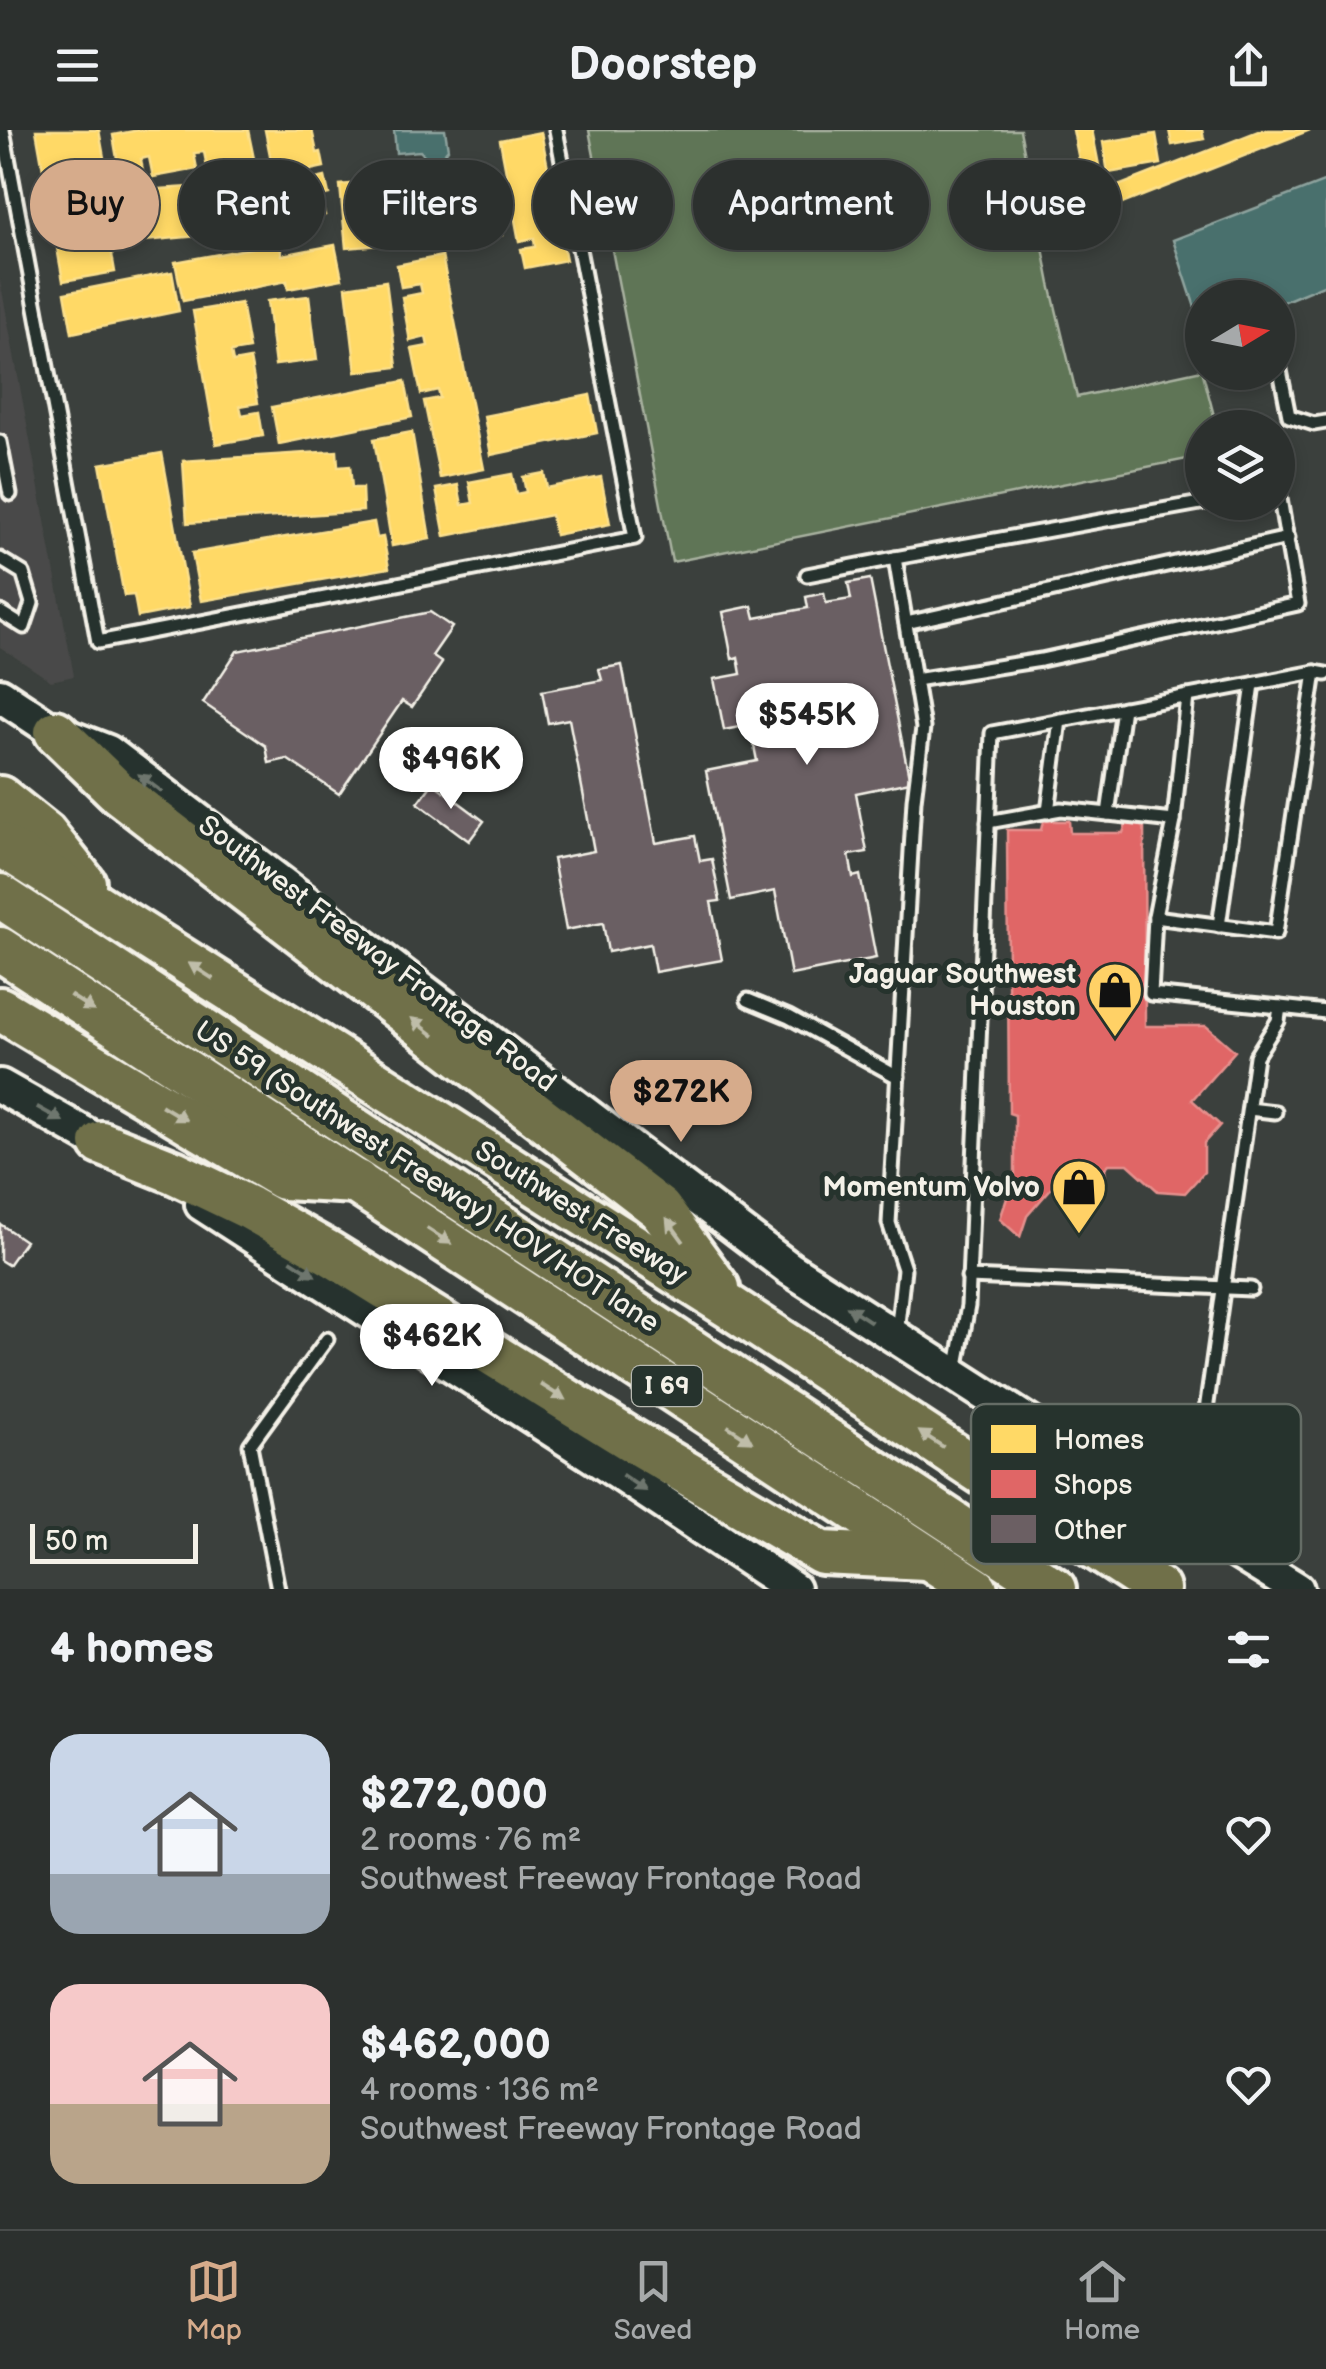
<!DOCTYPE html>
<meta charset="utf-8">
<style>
:root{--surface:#2c302e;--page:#343836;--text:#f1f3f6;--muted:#a6a9aa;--line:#484b4a;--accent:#d6ab8b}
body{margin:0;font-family:"Balsamiq Sans",sans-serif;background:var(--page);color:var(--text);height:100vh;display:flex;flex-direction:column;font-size:38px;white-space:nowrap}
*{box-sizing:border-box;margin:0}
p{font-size:32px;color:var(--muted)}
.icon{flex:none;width:55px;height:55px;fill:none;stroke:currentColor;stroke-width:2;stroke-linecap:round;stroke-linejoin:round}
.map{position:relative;height:1459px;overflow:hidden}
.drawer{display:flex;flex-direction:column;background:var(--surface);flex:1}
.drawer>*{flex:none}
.top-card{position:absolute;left:30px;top:30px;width:1268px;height:90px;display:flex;gap:20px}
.needle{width:65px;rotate:80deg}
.controls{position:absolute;left:1185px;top:150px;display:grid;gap:20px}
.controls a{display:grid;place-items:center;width:110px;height:110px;border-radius:50%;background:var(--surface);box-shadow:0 5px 15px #0003,0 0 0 2px var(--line);font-size:50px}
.scale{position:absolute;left:30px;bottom:25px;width:168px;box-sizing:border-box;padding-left:10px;border:5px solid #f4f1e8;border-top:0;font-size:28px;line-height:35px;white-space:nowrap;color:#f4f1e8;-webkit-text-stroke:8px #26332d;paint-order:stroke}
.price{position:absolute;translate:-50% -85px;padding:0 22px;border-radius:35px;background:#fff;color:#222;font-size:32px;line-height:65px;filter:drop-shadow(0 2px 5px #0008)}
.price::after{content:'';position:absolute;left:50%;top:60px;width:30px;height:22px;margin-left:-15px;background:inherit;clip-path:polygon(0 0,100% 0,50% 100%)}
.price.current{background:var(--accent);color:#111}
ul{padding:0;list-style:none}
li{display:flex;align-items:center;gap:30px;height:250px;padding:0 50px}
li span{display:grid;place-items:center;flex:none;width:280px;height:200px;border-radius:30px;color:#555}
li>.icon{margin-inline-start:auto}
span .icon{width:120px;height:120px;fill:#fffc;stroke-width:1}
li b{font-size:42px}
h2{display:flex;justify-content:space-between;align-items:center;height:120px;padding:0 50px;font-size:42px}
.tag{padding:0 35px;border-radius:45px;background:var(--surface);box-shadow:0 5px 15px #0003,0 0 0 2px var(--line);font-size:35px;line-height:90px}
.tag.current{background:var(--accent);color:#111}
header{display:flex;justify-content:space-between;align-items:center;height:130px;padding:0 50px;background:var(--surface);font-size:45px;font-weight:600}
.dock{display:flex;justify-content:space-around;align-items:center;height:140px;border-top:2px solid var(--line);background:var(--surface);font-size:28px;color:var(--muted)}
.dock a{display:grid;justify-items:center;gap:5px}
.dock .current{color:var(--accent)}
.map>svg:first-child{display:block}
.built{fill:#494948}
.green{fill:#5e7457;stroke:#a9b2a0;stroke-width:2.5}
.water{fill:#4a6f6d;stroke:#8ea39e;stroke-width:2.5}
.homes{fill:#ffd966;stroke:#fce08d;stroke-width:2.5}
.shops{fill:#e06666;stroke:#e6908d;stroke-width:2.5}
.building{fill:#6b5f63;stroke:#f4f1e8;stroke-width:2.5}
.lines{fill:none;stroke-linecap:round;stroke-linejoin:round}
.service-casing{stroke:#f4f1e8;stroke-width:19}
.secondary-casing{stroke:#f4f1e8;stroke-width:40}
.motorway-casing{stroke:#f4f1e8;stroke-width:50}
.service{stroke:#26332d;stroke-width:11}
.secondary{stroke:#26332d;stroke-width:32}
.motorway{stroke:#6f704a;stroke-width:42}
.oneway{fill:#6e766e}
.oneway2{fill:#bfbda9}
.labels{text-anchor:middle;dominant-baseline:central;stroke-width:10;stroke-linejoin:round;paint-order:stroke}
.shield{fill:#26332d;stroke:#b6b8b0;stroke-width:2.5}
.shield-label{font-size:25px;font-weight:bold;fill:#f4f1e8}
.street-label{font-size:28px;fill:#f4f1e8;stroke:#26332d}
.poi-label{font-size:28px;font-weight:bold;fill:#f4f1e8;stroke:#26332d;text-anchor:end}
.key{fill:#26332d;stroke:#646c65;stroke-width:2.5}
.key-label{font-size:28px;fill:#f4f1e8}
</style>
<header><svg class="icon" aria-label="menu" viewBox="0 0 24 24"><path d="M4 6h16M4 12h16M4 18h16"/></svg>Doorstep<svg class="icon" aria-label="share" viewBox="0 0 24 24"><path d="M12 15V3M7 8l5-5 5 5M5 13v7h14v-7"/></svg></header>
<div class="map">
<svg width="1326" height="1459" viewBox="0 0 1326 1459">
<rect width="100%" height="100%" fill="#3b403d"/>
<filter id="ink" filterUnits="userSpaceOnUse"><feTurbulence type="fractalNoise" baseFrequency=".01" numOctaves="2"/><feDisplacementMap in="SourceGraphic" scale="20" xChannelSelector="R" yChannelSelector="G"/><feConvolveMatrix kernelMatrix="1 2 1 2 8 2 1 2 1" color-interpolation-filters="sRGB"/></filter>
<g filter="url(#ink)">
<!-- built -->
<polygon class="built" points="0,150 74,546 51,551 0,517"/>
<!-- green -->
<polygon class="green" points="589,0 1020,0 1050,154 1077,267 1202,240 1217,297 1202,298 1202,326 672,432"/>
<!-- water -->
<g class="water">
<polygon points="394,0 445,0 448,19 434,35 420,21 396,23"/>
<polygon points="1326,51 1326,154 1278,174 1278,168 1202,168 1202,199 1173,110"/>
</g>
<!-- homes -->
<g class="homes">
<polygon points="36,0 99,0 120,117 111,119 115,142 63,151"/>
<polygon points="139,0 248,0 254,29 207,37 204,22 194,23 197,39 153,47 149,27 141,29 144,48 121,52 113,5"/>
<polygon points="265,0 312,0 317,23 321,22 324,37 310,40 312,50 325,47 329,64 320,66 325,85 299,91 302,103 286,106"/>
<polygon points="1073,0 1092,0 1102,51 1084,55"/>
<polygon points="1169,0 1202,0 1204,9 1172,15"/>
<polygon points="1261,0 1310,0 1114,77 1108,60"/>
<polygon points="541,2 566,130 525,138 521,119 535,117 534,108 519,111 500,10"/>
<polygon points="1156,4 1161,34 1108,43 1103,12"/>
<polygon points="496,42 502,105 346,118 340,55"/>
<polygon points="257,54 262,104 232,107 231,103 134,112 129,61 221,55 223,67 234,66 233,56"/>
<polygon points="279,113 282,125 335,115 342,149 288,159 287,151 183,171 175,132"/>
<polygon points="442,126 484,339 440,348 424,271 440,268 438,260 421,264 412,219 428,216 426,207 410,211 402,167 422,163 420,154 401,157 397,135"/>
<polygon points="172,142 179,181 72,203 65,163"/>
<polygon points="386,151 397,237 356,242 346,157"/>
<polygon points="309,166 317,230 275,235 267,171"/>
<polygon points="241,173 249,219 231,222 233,232 250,229 258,273 240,276 242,285 259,282 263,306 216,314 193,181"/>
<polygon points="405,251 412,287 279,314 272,277"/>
<polygon points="590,265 597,303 491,325 484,286"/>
<polygon points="412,302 430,409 392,416 374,309"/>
<polygon points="337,321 338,337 350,336 352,358 362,358 363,381 187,393 183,331"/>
<polygon points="162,323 190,477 138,487 134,465 124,466 100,334"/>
<polygon points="544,343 547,358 601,347 610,394 555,405 551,385 445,406 436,359 458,355 462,375 473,373 469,352 512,344 516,364 526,362 523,347"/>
<polygon points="374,392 377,408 383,407 389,438 201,471 192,423"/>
</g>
<!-- shops -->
<polygon class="shops" points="1043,691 1069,691 1070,703 1123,703 1126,694 1144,694 1145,896 1206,896 1235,921 1192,970 1220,995 1204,1013 1204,1042 1185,1063 1158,1061 1128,1034 1109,1034 1105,1038 1106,1056 1055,1054 1027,1086 1020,1107 1000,1089 1015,1044 1015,985 1009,983 1007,700 1041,700"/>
<!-- building -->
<g class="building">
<polygon points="870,449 910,652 856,663 867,722 849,725 853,747 860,745 876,828 791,845 775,761 731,770 706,641 757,631 750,595 724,600 714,549 741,544 738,527 732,529 723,482 752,476 755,488 808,478 806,467 824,463 826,473 851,469 848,453"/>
<polygon points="430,482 452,497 432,526 442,533 412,577 402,571 339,664 287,629 269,633 266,616 203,573 237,521"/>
<polygon points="622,535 656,713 695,706 700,731 712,729 720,771 711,772 722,830 655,842 650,814 608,822 603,793 566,800 553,729 594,721 569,589 548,593 542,561 602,550 599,539"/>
<polygon points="433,653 484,691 469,711 418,673"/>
<polygon points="0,1094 25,1111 8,1135 0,1130"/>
</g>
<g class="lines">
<!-- service casing -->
<g class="service-casing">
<g id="service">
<polyline points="3,0 98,512 635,408 556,0"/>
<polyline points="1278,230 1289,286 1314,294 1326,292"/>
<polyline points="0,312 10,364"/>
<polyline points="895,428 1206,372"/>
<polyline points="0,429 23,443 32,473 24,497 0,482"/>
<polyline points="807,445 895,428 923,598 914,670 889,1093 904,1139 897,1203"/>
<polyline points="906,493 1288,408"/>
<polyline points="915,550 1041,530 1298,474 1278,357"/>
<polyline points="1048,682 1060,590"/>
<polyline points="1108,684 1123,578"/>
<polyline points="1174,691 1187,566"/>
<polyline points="988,692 1061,679 1174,691 1155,787"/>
<polyline points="1219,796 1253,554"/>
<polyline points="748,870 789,887 898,947"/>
<polyline points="1280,877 1151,864 1155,787 1276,803 1315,542"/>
<polyline points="1249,979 1275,982"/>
<polyline points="968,1147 1251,1159"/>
<polyline points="956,1241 968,1176 992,603 1315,542 1326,544"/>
<polyline points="1200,1323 1228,1331"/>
<polyline points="1178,1379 1200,1323 1256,926 1278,891 1280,877 1326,882"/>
<polyline points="1271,1440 1285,1391"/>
<polyline points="278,1459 250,1315 327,1209"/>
</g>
</g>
<!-- secondary casing -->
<g class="secondary-casing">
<g id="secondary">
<polyline points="0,565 56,602 108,622 790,1139 1072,1320 1297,1459"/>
<polyline points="0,956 122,1025"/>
<polyline points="202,1074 602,1332 793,1459"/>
</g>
</g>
<!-- motorway casing -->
<g class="motorway-casing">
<g id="motorway">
<polyline points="56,602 118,662 660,1079 718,1158"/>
<polyline points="0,668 45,704 84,753"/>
<polyline points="0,714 733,1179 1158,1459"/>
<polyline points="0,766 1054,1459"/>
<polyline points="0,819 976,1459"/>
<polyline points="0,879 283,1048 357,1052"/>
<polyline points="101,1013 174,1042 249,1078 329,1123 634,1312 822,1423 926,1428"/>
</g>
</g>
<!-- service -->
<use href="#service" class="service"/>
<!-- secondary -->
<use href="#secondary" class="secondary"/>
<!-- motorway -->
<use href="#motorway" class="motorway"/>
</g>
<!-- one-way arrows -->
<defs><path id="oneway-solid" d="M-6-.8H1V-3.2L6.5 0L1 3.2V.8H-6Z" transform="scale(2.5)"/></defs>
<g class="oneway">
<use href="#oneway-solid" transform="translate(150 653) rotate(-143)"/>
<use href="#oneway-solid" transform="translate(50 984) rotate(29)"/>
<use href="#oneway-solid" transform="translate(303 1138) rotate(33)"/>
<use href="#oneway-solid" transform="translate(859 1184) rotate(-147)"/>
<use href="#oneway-solid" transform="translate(634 1353) rotate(34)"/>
</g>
<g class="oneway2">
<use href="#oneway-solid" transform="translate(201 841) rotate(-147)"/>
<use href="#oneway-solid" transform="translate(82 873) rotate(33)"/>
<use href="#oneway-solid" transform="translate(423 897) rotate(-142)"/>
<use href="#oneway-solid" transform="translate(174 983) rotate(31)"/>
<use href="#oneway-solid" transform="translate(675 1100) rotate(-126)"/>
<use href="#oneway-solid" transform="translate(439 1106) rotate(33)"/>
<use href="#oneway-solid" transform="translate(553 1262) rotate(32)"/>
<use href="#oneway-solid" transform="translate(740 1304) rotate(33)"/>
<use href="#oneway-solid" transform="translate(931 1309) rotate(-147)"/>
</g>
</g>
<!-- icons -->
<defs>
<g id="shop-pin" transform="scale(2.875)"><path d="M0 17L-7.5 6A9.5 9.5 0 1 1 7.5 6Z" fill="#ffd166" stroke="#26332d"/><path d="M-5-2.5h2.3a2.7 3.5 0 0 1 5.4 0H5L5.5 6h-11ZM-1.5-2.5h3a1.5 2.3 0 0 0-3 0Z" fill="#111"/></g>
</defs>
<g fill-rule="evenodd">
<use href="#shop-pin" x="1115" y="860"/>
<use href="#shop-pin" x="1079" y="1057"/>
</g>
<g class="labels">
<!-- shield labels -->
<rect class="shield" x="632" y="1236" width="70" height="40" rx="8"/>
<g class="shield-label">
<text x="667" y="1256">I 69</text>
</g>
<!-- street labels -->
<g class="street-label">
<text transform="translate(377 824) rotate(37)">Southwest Freeway Frontage Road</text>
<text transform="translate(427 1047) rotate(33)">US 59 (Southwest Freeway) HOV/HOT lane</text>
<text transform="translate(581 1083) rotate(32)">Southwest Freeway</text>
</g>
<!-- poi labels -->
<g class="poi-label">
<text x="1076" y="844">Jaguar Southwest<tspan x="1076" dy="32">Houston</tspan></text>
<text x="1040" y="1057">Momentum Volvo</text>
</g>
</g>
<!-- legend -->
<rect x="971" y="1274" width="330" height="160" rx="15" class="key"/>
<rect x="991" y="1295" width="45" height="28" fill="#ffd966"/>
<rect x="991" y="1340" width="45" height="28" fill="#e06666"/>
<rect x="991" y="1385" width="45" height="28" fill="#6b5f63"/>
<g class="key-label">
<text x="1054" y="1319">Homes</text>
<text x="1054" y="1364">Shops</text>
<text x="1054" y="1409">Other</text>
</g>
</svg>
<div class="controls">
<a><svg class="needle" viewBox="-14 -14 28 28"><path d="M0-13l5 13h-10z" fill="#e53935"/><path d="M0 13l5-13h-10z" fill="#a6a9aa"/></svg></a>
<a><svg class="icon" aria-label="layers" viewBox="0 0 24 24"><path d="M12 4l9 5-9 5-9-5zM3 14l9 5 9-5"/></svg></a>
</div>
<div class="scale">50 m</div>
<b class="price" style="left:807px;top:638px">$545K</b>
<b class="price" style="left:451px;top:682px">$496K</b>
<b class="price current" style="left:681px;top:1015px">$272K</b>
<b class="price" style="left:432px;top:1259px">$462K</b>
<div class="top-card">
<a class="tag current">Buy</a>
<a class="tag">Rent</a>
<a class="tag">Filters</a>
<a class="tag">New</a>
<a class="tag">Apartment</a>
<a class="tag">House</a>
</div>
</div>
<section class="drawer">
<h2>4 homes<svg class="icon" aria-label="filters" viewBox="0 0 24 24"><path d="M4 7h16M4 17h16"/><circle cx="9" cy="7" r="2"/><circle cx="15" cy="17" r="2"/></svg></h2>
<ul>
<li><span style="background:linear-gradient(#c9d6e8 70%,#9aa5b1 0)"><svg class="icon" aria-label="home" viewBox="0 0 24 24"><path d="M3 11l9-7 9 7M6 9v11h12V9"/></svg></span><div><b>$272,000</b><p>2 rooms · 76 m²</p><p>Southwest Freeway Frontage Road</p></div><svg class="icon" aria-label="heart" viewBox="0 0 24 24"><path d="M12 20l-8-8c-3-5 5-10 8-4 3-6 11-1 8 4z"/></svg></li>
<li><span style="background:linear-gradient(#f6c9c9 60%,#b9a48a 0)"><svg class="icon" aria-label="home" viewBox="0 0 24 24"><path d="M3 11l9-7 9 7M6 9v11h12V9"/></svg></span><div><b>$462,000</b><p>4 rooms · 136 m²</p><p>Southwest Freeway Frontage Road</p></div><svg class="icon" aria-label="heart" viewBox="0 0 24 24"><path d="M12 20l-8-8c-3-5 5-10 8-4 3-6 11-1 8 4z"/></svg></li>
</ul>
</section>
<nav class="dock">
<a class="current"><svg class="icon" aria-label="map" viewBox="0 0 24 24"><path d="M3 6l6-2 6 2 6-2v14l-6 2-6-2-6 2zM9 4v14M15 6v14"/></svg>Map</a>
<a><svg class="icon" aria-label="saved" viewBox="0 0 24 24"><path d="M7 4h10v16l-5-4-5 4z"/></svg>Saved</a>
<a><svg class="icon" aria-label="home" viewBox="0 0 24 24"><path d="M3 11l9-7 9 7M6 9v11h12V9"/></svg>Home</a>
</nav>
